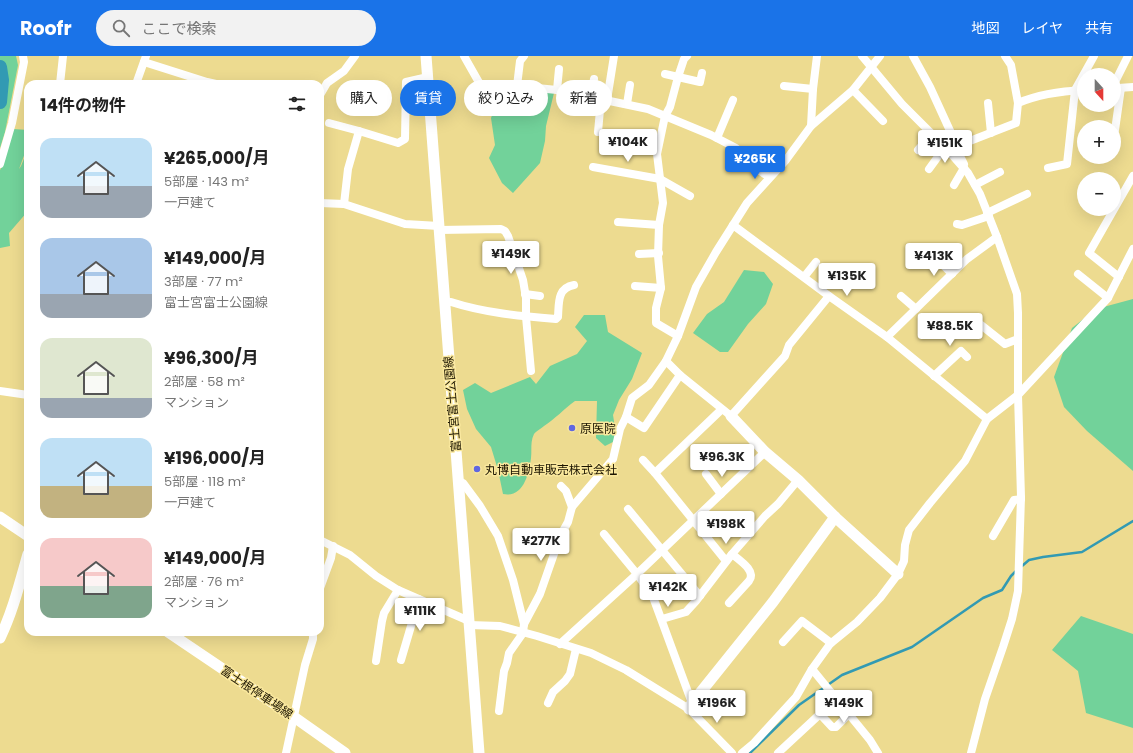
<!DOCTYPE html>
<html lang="ja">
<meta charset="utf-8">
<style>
:root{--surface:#fff;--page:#f2f2f2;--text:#222;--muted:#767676;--accent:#1a73e8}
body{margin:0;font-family:Poppins,"Noto Sans JP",sans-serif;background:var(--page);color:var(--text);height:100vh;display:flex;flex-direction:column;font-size:15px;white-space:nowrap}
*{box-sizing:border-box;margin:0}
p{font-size:13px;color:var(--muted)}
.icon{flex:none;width:22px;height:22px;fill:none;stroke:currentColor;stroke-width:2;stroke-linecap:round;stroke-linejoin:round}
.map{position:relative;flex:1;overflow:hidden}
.panel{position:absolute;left:24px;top:24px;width:300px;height:556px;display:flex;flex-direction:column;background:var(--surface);border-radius:12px;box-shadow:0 4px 16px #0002}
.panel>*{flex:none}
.hud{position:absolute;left:336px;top:24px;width:380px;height:36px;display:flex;gap:8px}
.needle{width:26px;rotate:159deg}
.buttons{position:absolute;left:1077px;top:12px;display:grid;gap:8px}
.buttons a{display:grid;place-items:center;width:44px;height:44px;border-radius:50%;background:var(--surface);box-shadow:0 4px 16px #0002;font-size:20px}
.price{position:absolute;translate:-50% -34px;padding:0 9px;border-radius:4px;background:#fff;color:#222;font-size:13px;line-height:26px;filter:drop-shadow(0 1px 2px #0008)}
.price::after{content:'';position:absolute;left:50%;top:24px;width:12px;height:9px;margin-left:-6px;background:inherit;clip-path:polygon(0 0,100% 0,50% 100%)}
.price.current{background:var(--accent);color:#fff}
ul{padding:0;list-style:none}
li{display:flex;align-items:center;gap:12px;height:100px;padding:0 16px}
li span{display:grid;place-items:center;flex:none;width:112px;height:80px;border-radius:12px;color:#555}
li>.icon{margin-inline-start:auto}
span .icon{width:48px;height:48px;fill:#fffc;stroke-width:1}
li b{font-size:17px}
h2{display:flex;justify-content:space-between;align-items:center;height:48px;padding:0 16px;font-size:17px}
.tag{padding:0 14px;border-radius:18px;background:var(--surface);box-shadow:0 4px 16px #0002;font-size:14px;line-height:36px}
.tag.current{background:var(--accent);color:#fff}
header{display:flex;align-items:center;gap:24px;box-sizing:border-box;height:56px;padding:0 20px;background:var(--accent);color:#fff}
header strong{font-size:19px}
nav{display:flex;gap:22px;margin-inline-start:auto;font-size:14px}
.search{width:280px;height:36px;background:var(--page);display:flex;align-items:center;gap:10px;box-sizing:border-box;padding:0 14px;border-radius:22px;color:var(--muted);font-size:15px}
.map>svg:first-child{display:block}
.green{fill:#72d29a}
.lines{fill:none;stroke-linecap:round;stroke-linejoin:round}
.stream{stroke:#329ab3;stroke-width:2.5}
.river{stroke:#329ab3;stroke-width:14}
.street{stroke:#fff;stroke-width:8}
.secondary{stroke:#fff;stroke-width:11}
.poi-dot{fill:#6067e0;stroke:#fae89d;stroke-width:1.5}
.labels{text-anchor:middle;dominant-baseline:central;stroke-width:3;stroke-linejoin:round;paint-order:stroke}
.street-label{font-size:12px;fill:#1c1500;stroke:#fae89d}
.poi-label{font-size:12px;fill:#1c1500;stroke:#fae89d;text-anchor:start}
</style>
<header>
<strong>Roofr</strong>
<div class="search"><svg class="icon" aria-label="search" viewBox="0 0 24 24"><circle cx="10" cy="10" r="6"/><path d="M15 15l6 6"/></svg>ここで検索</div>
<nav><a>地図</a><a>レイヤ</a><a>共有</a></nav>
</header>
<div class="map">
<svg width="1133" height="697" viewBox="0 0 1133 697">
<rect width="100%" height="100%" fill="#eddb90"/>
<!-- green -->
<g class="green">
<polygon points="0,0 16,0 18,9 5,76 0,92"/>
<polygon points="502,33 554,37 546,70 545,85 540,107 513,137 502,127 489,102 495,89 491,62"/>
<polygon points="13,73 28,74 28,89 19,113 21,110 28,93 28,155 9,177 10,190 0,192 0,114 3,109"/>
<polygon points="744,214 764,216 773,228 766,248 748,268 728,296 720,296 693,277 707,258 724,246"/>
<polygon points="1133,243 1133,415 1087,375 1064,351 1054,321 1072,272 1096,253"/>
<path d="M584 259H605L608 276 642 297 632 323 619 344 613 359 617 384 605 390 596 382 597 345H575C564 353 555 363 544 370 541 373 536 375 534 378 530 386 532 394 531 402 529 419 523 442 503 438L498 414 491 391 476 373 467 353 463 334 475 327 491 337 530 321 536 328 550 310 577 298 587 285 575 271Z"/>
<polygon points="1081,560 1133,578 1133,672 1086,657 1078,615 1052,594"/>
</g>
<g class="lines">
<!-- stream -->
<g class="stream">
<polyline points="1022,510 1029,504 1043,501 1082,496 1133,465"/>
<polyline points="750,697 799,649 842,619 912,591 983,542 1002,534 1011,520 1016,515"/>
</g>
<!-- river -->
<polyline class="river" points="0,11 2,24 0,46"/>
<!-- street -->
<g class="street">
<polyline points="464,0 481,30 517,30 557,34 648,53 711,79 736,92"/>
<polyline points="862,0 902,48 947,93 968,117 980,138 997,181 1017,238 1018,257 1018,339 1021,441 1018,535 1012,563 1003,591 985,643 971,697"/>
<polyline points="913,0 930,31 957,90 958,96 964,108"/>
<polyline points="1005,0 1011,9 1018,47"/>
<polyline points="144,6 207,26 216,28"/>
<polyline points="665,18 700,26 702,17"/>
<polyline points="60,28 63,0"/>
<polyline points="136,28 146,0"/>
<polyline points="1114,28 1128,0"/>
<polyline points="517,30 520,5 524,0"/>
<polyline points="784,30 813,33"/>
<polyline points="1118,32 1133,31"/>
<polyline points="557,34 559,13"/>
<polyline points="853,34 883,65"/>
<polyline points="320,39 327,27 344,15 355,0"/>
<polyline points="591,41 594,23"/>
<polyline points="607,44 614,0"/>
<polyline points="988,47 991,77"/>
<polyline points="627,48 630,29"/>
<polyline points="329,67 359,75 398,87 405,83 406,26 428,21"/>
<polyline points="811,70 853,34 880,0"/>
<polyline points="598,76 601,43"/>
<polyline points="1114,81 1121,32"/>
<polyline points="717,82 733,44"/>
<path d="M957 90 1016 67 1018 47C1037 39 1063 35 1084 34"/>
<polyline points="918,94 932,78"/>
<polyline points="0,108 12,67 24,6 23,0"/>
<polyline points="753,110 769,121"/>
<polyline points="593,111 660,123 690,140"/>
<polyline points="1048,112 1067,108 1075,34 1094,0"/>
<polyline points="929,113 945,91"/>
<polyline points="954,129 964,112"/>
<polyline points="975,129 1000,116"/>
<polyline points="320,147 344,148 405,168 439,170"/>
<polyline points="344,148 348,113 359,75"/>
<polyline points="987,157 1027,138"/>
<polyline points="618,166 659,169"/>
<polyline points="957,168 962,169 989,160"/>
<polyline points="733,169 829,240"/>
<polyline points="439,174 501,173 505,175 508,180 523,224 526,242 526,261 531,315"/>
<polyline points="639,198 659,197"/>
<polyline points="919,203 928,194 952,218"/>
<polyline points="1078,218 1108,242"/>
<polyline points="804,221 816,206"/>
<polyline points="1119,221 1089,197 1133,120"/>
<polyline points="635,230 661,232"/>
<polyline points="525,238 540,240"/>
<polyline points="901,240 916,253"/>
<path d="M444 246H451C485 257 520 260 556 263L558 261C559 247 557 232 574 229"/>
<polyline points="981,269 1005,288 1018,283"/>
<polyline points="678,280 656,267 656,252 661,232 658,200 659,169 663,147 657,98 665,60 670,51 678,21 684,3 687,0"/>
<polyline points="887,281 967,203 997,181"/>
<polyline points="666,305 680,319 731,360 785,300 789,289 829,240 887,281 987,363"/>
<polyline points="934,320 961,295 967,301"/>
<polyline points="0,335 28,339"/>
<polyline points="626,361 644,372 680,319"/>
<polyline points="643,404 655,417 726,505"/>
<polyline points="655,417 721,354"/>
<polyline points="706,418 721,438"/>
<polyline points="459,425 463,427 480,450 498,480 513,524 524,568"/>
<polyline points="572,451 613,403 620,373 626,361 632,342 649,329 666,305 678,280 696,231 716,196 747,147 786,104 811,70 813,33 817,0"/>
<polyline points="628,453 700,540"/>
<polyline points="604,478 637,518 653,541 692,647"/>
<polyline points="993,480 1014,444 1021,443"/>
<polyline points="320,484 350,499 376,520 398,534 469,565"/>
<polyline points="320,532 331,502 333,490"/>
<path d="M729 547 749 525C757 515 739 504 732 498"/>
<polyline points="662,563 686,556 696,545 732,498 765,460 778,448 798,424"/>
<polyline points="469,569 500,570 537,580 591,597 626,614 689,653 732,697"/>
<polyline points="783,586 802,565 831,587"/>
<polyline points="560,588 637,518 765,396"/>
<polyline points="401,604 419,543"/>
<polyline points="376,605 382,565 384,557 398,534"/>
<polyline points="812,613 870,684 878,697"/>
<polyline points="548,647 553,636 565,625 570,618 576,593"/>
<polyline points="499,655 504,615 507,607 509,597 523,577 524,568 540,538 554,498 559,482 568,466 572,451 566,435 561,430"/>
<polyline points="286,697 305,609 313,583 313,576"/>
<polyline points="742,697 754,687 796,641 812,613 830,588 857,566 880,542 898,518 904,505 905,489 909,474 930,447 965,405 987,363 1018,339 1108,242 1133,193"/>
<polyline points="778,697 820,658 832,671 836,671 849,658"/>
</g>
<!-- secondary -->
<g class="secondary">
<polyline points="426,0 479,697"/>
<polyline points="731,360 765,396 798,424 835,461 898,518"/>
<polyline points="0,461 28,480"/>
<polyline points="168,576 294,661 345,697"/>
<path d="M0 582C13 555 20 526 28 498"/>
<polyline points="689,653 692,647 773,546 835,461"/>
</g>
</g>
<!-- markers -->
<g class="poi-dot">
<circle cx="572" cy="372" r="4"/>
<circle cx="477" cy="413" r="4"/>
</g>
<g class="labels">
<!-- street labels -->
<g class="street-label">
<text transform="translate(452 348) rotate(-95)">富士宮富士公園線</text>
<text transform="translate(257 636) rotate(34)">富士根停車場線</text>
</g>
<!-- poi labels -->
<g class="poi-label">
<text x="580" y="372">原医院</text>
<text x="485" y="413">丸博自動車販売株式会社</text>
</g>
</g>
</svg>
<div class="buttons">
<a><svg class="needle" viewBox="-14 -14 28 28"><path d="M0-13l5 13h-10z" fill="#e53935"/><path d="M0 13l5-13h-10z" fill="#767676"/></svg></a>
<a>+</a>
<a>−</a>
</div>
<b class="price" style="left:628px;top:107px">¥104K</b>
<b class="price" style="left:945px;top:108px">¥151K</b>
<b class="price current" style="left:755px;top:124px">¥265K</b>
<b class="price" style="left:511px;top:219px">¥149K</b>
<b class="price" style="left:934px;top:221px">¥413K</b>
<b class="price" style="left:847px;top:241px">¥135K</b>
<b class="price" style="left:950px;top:291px">¥88.5K</b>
<b class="price" style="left:722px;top:422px">¥96.3K</b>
<b class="price" style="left:726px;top:489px">¥198K</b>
<b class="price" style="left:541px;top:506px">¥277K</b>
<b class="price" style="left:668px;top:552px">¥142K</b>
<b class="price" style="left:420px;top:576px">¥111K</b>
<b class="price" style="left:717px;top:668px">¥196K</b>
<b class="price" style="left:844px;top:668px">¥149K</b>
<div class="hud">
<a class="tag">購入</a>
<a class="tag current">賃貸</a>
<a class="tag">絞り込み</a>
<a class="tag">新着</a>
</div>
<section class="panel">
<h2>14件の物件<svg class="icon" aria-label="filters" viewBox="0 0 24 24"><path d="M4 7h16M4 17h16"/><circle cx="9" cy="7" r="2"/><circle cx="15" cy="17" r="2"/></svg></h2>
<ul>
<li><span style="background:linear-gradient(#bfe0f5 60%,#9aa5b1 0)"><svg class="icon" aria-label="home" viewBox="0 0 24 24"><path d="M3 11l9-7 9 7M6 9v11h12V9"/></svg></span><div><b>¥265,000/月</b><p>5部屋 · 143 m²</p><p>一戸建て</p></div></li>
<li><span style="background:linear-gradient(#a9c7e8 70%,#9aa5b1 0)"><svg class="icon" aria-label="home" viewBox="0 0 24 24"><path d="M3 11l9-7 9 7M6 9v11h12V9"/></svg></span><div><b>¥149,000/月</b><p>3部屋 · 77 m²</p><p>富士宮富士公園線</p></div></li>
<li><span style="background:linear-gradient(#dfe7d0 75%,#9aa5b1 0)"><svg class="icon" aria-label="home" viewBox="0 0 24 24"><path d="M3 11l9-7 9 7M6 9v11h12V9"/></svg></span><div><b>¥96,300/月</b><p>2部屋 · 58 m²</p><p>マンション</p></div></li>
<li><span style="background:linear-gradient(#bfe0f5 60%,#c2b280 0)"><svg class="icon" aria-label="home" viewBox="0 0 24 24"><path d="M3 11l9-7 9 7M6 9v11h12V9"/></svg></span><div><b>¥196,000/月</b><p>5部屋 · 118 m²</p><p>一戸建て</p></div></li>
<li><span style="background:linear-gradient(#f6c9c9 60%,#7fa58c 0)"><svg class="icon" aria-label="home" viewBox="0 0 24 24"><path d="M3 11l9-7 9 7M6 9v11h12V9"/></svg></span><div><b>¥149,000/月</b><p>2部屋 · 76 m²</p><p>マンション</p></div></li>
</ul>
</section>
</div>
